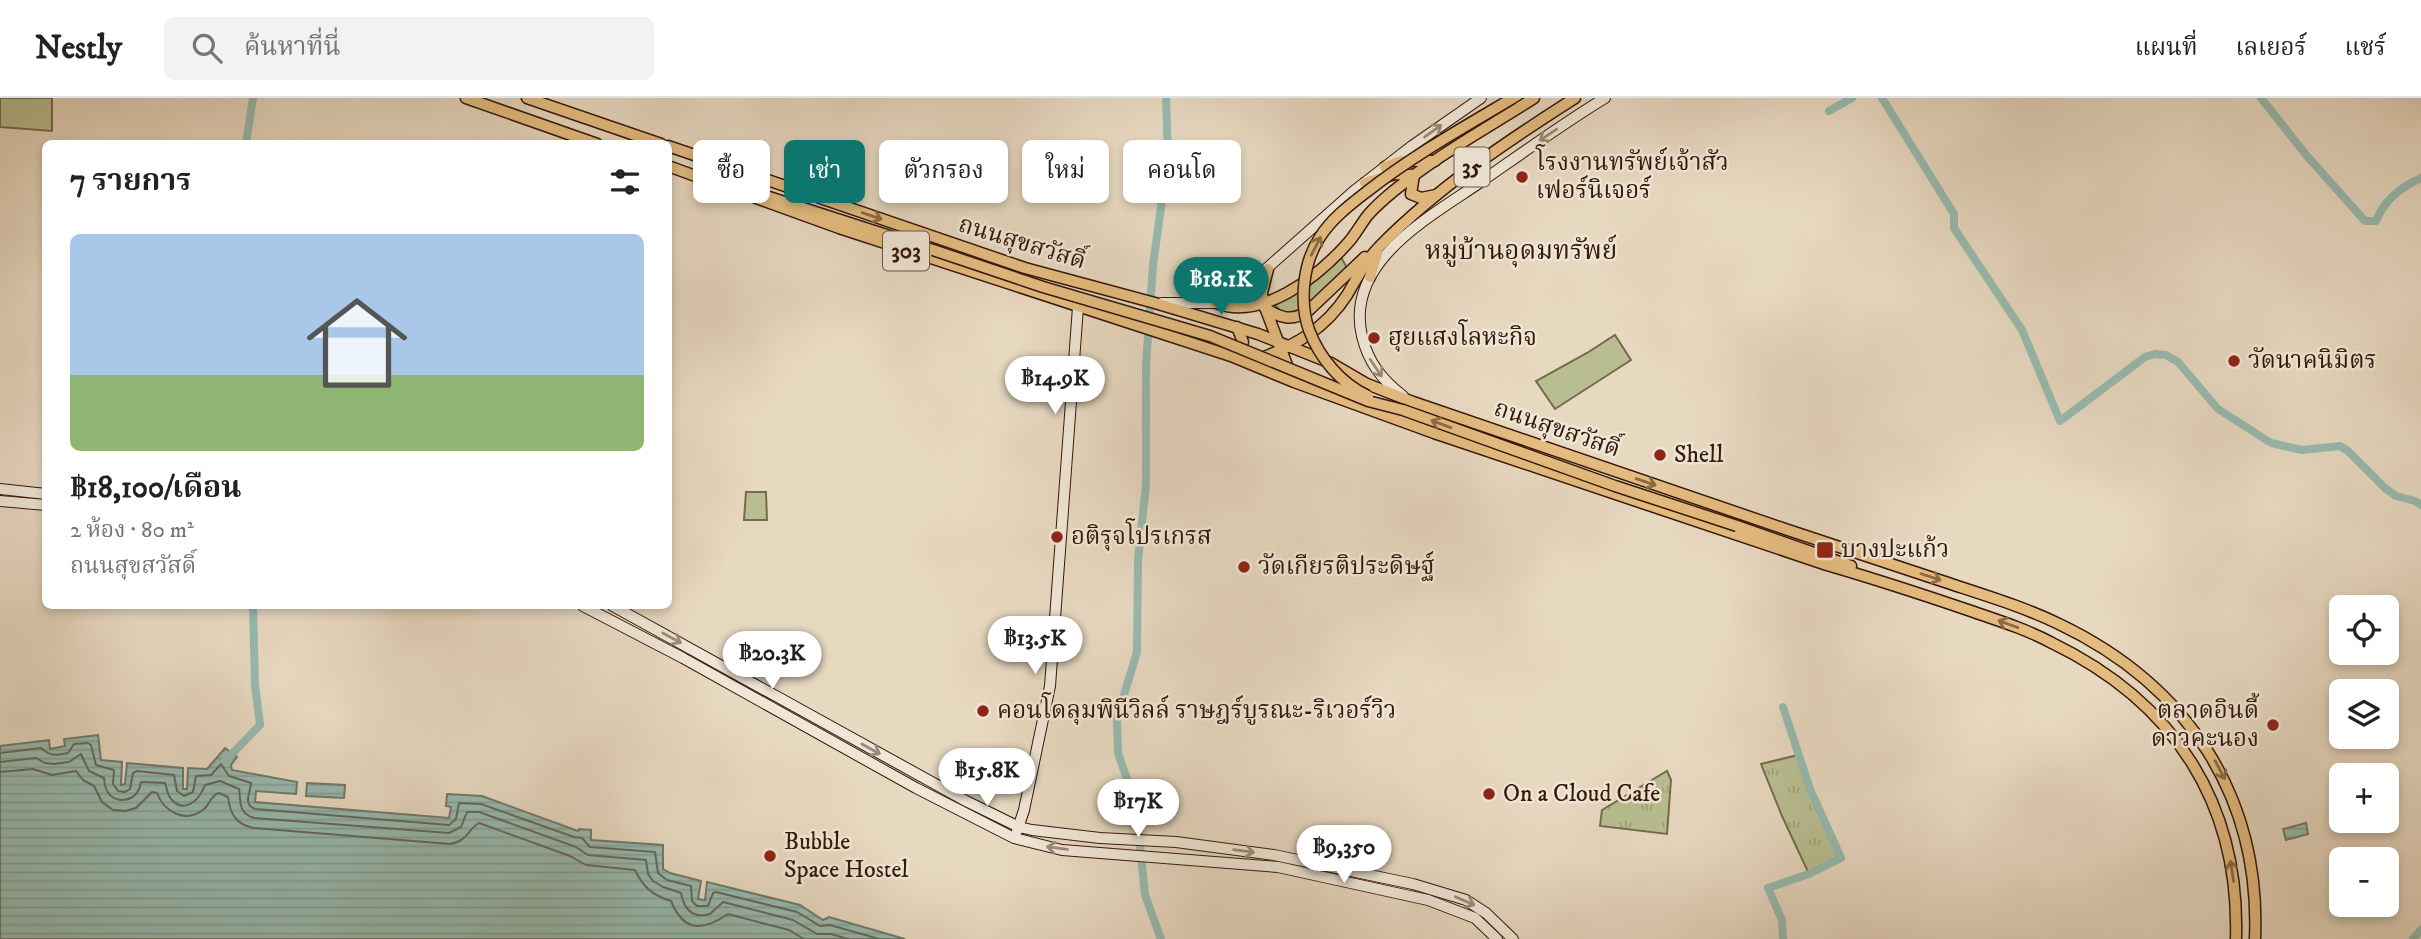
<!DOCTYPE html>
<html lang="th">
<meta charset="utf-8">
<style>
:root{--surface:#fff;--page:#f2f2f2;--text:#222;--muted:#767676;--line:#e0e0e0;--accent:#0f766e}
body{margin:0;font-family:"IM FELL DW Pica","Noto Serif Thai",serif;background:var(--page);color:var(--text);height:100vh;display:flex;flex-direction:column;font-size:26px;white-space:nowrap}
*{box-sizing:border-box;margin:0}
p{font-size:23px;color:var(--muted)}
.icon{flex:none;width:38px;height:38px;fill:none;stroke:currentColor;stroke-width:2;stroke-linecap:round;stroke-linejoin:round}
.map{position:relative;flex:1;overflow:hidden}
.drawer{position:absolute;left:42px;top:42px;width:630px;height:469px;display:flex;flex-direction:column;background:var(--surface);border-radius:10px;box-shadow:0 4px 10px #0003}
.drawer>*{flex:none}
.guide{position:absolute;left:693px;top:42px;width:665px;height:63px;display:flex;gap:14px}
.fabs{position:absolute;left:2329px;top:497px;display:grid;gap:14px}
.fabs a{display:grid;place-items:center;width:70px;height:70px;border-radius:10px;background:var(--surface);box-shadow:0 4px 10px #0003;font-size:35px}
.price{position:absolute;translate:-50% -60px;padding:0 16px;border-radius:24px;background:#fff;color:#222;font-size:23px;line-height:46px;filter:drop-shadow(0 2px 4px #0008)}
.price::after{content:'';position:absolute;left:50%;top:42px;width:21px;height:16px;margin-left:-10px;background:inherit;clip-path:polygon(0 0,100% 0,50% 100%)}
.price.active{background:var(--accent);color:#fff}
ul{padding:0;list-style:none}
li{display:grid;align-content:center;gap:14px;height:371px;padding:0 28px}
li+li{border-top:2px solid var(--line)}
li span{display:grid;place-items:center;height:217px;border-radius:10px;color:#555}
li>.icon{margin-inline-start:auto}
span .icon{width:126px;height:126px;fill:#fffc;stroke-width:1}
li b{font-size:30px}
h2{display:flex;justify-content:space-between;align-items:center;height:84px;padding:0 28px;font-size:30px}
.tag{padding:0 24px;border-radius:10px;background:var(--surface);box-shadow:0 4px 10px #0003;font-size:24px;line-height:63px}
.tag.active{background:var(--accent);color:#fff}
header{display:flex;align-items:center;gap:42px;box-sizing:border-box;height:98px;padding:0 35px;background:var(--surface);border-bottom:2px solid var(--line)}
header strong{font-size:33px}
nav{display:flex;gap:38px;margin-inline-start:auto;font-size:24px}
.search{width:490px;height:63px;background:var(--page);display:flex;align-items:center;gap:18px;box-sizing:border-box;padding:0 24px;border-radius:10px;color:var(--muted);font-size:26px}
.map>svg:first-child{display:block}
.grass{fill:#b8be91;stroke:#766a4c;stroke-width:2}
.park{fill:url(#park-tufts);stroke:#766a4c;stroke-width:2}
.water{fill:url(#water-rules);stroke:#70796c;stroke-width:2}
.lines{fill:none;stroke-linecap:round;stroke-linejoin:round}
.shore{stroke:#66685c;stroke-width:2}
.canal{stroke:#97baaf;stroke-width:8}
.secondary-casing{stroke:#351708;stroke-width:12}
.primary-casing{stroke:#351708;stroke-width:13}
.secondary{stroke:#efe6d6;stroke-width:10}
.primary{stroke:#e4bc80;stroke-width:10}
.primary-bridge-casing{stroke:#351708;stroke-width:13;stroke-linecap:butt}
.primary-bridge{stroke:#e4bc80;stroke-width:10}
.oneway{stroke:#9b8979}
.oneway2{stroke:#8c6a44}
.poi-dot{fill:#8f2418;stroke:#efe6d6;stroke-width:2.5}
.labels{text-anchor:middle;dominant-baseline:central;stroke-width:5;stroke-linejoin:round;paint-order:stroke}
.shield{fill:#efe6d6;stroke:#6d5546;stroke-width:2}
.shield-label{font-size:23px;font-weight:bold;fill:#351708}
.poi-label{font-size:24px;fill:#351708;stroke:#efe6d6;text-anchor:start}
.street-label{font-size:24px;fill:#351708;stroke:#efe6d6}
.neighbourhood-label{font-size:26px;fill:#351708;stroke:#efe6d6}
</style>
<header>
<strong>Nestly</strong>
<div class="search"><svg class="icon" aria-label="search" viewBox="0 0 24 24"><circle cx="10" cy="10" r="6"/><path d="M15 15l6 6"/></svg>ค้นหาที่นี่</div>
<nav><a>แผนที่</a><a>เลเยอร์</a><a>แชร์</a></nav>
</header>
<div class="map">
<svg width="2421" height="841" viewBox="0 0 2421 841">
<defs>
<pattern id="park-tufts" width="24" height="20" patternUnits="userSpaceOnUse" patternTransform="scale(1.75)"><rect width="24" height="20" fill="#b8be91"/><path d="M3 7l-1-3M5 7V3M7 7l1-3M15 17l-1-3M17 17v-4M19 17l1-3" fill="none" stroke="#9fa37c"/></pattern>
<pattern id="water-rules" width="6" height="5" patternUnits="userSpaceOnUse" patternTransform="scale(1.75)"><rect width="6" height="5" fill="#97baaf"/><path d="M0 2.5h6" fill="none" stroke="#839f95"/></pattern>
</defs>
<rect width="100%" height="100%" fill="#e7d8c0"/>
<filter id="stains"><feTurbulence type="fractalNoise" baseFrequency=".00286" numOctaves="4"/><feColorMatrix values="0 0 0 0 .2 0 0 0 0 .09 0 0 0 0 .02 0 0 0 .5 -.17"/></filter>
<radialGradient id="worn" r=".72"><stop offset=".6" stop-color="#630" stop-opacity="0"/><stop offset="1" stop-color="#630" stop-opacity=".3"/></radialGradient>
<!-- grass -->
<g class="grass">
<polygon points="0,0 52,0 52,33 0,29"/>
<path d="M1341 159 1347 170C1333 183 1289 237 1274 204L1309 188Z"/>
<polygon points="1615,237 1631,262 1555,311 1536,283 1587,255"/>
<polygon points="746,394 766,394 767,422 744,422"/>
</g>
<!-- park -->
<g class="park">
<polygon points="1798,657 1816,706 1841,760 1809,776 1782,718 1761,666"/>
<polygon points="1667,673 1671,682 1667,736 1600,728 1602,712"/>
</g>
<!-- water -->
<g class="water">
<polygon points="98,637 101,662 122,664 121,687 125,686 127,665 183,670 183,691 187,691 188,670 207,671 225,650 237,659 231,667 232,672 297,684 296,696 256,693 255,704 449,720 451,709 446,708 447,696 482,698 578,733 579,731 591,732 591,742 663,747 663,771 670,775 701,783 698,801 705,802 707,784 800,807 823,822 829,819 905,841 0,841 0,648 49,642 50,651 65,648 64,641"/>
<polygon points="307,685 345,687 344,700 306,698"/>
<polygon points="2306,725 2308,736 2286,742 2283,731"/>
</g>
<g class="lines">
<!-- shore -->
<g class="shore">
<path d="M0 655 41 650C50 658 55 658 68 655L74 646 88 645 91 647 96 667 114 672 113 686 118 693 125 694 130 691 133 675 137 673 174 677 177 693 184 698 193 694 196 678 211 677 221 666 229 678 251 685C251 694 242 706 255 711L449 727 456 721 459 705 481 706 574 739 582 740 590 749 655 754 658 775 667 782 691 788 692 803 697 808H708L713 795 716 794 797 814 820 828 830 827 879 841"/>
<path d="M0 664 36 660 45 665 54 666 69 664 81 656 89 673 104 680C105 692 108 700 121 702 133 702 139 696 141 684L165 685C167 690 167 696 171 701 185 717 200 701 205 687L220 683 239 691C241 704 238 715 254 720L449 735 461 729 467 714H479L576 749 588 757 646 762 648 776 653 783 663 789 681 795C684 811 692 821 710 816L723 804 793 822 817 836H831L848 841"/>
<path d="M0 674 33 671 52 677 76 673 83 682 94 688 102 704 113 712 125 713 136 710 152 694 157 695C164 714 186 726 204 711 211 705 210 698 219 695L228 699C230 716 236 726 253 730L450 746C468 743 467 732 479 725L570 758 586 767 635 772C643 789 652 797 671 803 684 835 703 833 728 816L789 832 804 841"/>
</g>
<!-- canal -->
<g class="canal">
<polyline points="1882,0 1954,116 1954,130 2022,232 2060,323 2145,259 2155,256 2166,257 2178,264 2218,311 2271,345 2302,352 2340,348 2348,353 2385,390 2396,398 2415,403 2421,407"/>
<path d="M2261 0 2307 58 2365 123H2376C2384 102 2401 89 2421 80"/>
<polyline points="1829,13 1852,0"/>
<polyline points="246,46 253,0"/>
<polyline points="1783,609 1810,691 1841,760 1809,776 1768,790 1782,822 1783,841"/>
<polyline points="225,663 260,627 255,587 253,508"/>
<polyline points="1161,841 1145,797 1136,707 1118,655 1117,620 1137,554 1138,462 1146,387 1146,267 1153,167 1168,59 1166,0"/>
<polyline points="2413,841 2421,832"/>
</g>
<!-- secondary casing -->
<g class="secondary-casing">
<g id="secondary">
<polyline points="1162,205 1216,205 1239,195 1354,93 1412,48 1481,0"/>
<path d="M1403 298C1382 282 1368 264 1362 238 1344 162 1434 117 1485 81 1525 53 1564 25 1605 0"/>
<polyline points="0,391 46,396"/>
<polyline points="0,403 46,407"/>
<polyline points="583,508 683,560 916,690 1014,740 1062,752 1278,769 1428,802 1475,820 1497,841"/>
<polyline points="613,508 966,703 1019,729 1032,732 1100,740 1176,744 1274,757 1413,786 1466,802 1486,815 1513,841"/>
<polyline points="1017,733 1024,712 1050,588 1078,209"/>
</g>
</g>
<!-- primary casing -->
<g class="primary-casing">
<g id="primary">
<polyline points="466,0 597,46"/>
<polyline points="527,0 661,46"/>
<path d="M668 48 1025 170 1155 205 1258 236 1331 265 1367 286 1413 304C1538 347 1663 390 1788 432 1839 449 1891 466 1942 483 1981 496 2022 508 2059 526 2187 587 2261 698 2255 841"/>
<path d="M668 68 839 130 1231 258 1294 284 1434 335 1827 467C1875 481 1921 496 1968 512 1997 522 2026 531 2052 545 2174 604 2240 705 2236 841"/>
<polyline points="1385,69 1402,63 1435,63"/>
<polyline points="1365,85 1395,76 1414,77 1411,96 1421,100 1436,97"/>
<polyline points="769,99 933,152"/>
<polyline points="1268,171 1262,195 1263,204 1290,275"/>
<polyline points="1370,179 1377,156"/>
<path d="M1216 205C1262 223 1317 179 1346 147 1355 138 1360 127 1368 117 1381 102 1397 90 1413 78 1451 49 1494 26 1534 0"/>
<path d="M1265 210C1280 220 1292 224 1308 213L1365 159"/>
<polyline points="1234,256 1239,253 1243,244 1237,229"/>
<path d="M1259 261C1296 247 1325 231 1347 197 1357 180 1366 162 1380 148 1437 90 1506 44 1575 0"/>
<polyline points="1737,428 1851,468"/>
</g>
</g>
<!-- secondary -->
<use href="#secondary" class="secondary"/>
<!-- primary -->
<use href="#primary" class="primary"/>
<!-- primary-bridge casing -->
<g class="primary-bridge-casing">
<g id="primary-bridge">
<polyline points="933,152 1043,189 1210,238 1368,303 1403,312 1615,388 1737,428"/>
<path d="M1368 298C1341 286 1319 259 1309 232 1299 203 1303 165 1320 139 1332 120 1351 106 1369 92 1414 57 1464 29 1513 0"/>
</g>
</g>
<!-- primary-bridge -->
<use href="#primary-bridge" class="primary-bridge"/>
</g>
<!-- one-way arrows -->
<defs><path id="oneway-shaft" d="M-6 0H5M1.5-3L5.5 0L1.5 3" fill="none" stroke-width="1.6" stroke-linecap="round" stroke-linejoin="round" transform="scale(1.75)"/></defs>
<g class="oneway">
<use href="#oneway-shaft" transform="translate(1433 33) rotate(-36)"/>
<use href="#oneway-shaft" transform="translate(1548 37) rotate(146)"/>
<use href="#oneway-shaft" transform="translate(1376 270) rotate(56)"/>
<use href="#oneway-shaft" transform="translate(672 540) rotate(29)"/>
<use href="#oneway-shaft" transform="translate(871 651) rotate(29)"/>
<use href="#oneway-shaft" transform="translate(1057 750) rotate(-172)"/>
<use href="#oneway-shaft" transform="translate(1244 753) rotate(8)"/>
<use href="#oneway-shaft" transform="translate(1465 803) rotate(24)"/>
</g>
<g class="oneway2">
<use href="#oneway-shaft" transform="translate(872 118) rotate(19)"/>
<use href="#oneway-shaft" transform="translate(1316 148) rotate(-63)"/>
<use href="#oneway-shaft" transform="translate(1441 326) rotate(-160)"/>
<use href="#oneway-shaft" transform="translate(1646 384) rotate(19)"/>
<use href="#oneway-shaft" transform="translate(1931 479) rotate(18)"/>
<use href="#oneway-shaft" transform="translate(2008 526) rotate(-160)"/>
<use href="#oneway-shaft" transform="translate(2220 672) rotate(62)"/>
<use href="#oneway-shaft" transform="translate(2232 773) rotate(-99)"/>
</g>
<!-- markers -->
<g class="poi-dot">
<circle cx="1522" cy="79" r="7"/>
<circle cx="1374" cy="240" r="7"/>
<circle cx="2234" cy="263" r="7"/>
<circle cx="1660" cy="357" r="7"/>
<circle cx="1057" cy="439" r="7"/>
<rect x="1816" y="443" width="18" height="18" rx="3.5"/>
<circle cx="1244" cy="469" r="7"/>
<circle cx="983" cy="613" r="7"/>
<circle cx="2273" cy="627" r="7"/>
<circle cx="1489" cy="696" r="7"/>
<circle cx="770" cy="758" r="7"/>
</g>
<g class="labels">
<!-- shield labels -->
<g class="shield">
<rect x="1454.5" y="49.5" width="35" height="39" rx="5"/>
<rect x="883" y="133.5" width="46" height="39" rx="5"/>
</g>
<g class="shield-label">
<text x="1472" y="69">35</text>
<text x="906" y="153">303</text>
</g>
<!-- poi labels -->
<g class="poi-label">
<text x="1536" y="65">โรงงานทรัพย์เจ้าสัว<tspan x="1536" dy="28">เฟอร์นิเจอร์</tspan></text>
<text x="1388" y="240">ฮุยแสงโลหะกิจ</text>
<text x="2248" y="263">วัดนาคนิมิตร</text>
<text x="1674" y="357">Shell</text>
<text x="1071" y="439">อติรุจโปรเกรส</text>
<text x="1841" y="452">บางปะแก้ว</text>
<text x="1258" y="469">วัดเกียรติประดิษฐ์</text>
<text x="997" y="613">คอนโดลุมพินีวิลล์ ราษฎร์บูรณะ-ริเวอร์วิว</text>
<text x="2259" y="613" text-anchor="end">ตลาดอินดี้<tspan x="2259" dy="28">ดาวคะนอง</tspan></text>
<text x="1503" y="696">On a Cloud Cafe</text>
<text x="784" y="744">Bubble<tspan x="784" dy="28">Space Hostel</tspan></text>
</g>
<!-- street labels -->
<g class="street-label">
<text transform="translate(1022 145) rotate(17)">ถนนสุขสวัสดิ์</text>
<text transform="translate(1557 331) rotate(19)">ถนนสุขสวัสดิ์</text>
</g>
<!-- neighbourhood labels -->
<g class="neighbourhood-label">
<text x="1521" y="153">หมู่บ้านอุดมทรัพย์</text>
</g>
</g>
<rect width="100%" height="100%" filter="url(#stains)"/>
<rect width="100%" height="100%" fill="url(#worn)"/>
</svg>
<div class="fabs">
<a><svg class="icon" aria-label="locate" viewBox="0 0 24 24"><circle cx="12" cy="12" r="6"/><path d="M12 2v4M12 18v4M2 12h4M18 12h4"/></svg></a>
<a><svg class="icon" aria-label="layers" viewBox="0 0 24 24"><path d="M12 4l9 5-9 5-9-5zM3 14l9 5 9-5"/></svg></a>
<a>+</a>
<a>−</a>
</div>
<b class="price active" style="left:1221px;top:219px">฿18.1K</b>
<b class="price" style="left:1055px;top:318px">฿14.9K</b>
<b class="price" style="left:1035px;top:578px">฿13.5K</b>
<b class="price" style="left:772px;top:593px">฿20.3K</b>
<b class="price" style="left:987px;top:710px">฿15.8K</b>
<b class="price" style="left:1138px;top:741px">฿17K</b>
<b class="price" style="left:1344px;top:787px">฿9,350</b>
<div class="guide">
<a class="tag">ซื้อ</a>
<a class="tag active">เช่า</a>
<a class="tag">ตัวกรอง</a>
<a class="tag">ใหม่</a>
<a class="tag">คอนโด</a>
</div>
<section class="drawer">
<h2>7 รายการ<svg class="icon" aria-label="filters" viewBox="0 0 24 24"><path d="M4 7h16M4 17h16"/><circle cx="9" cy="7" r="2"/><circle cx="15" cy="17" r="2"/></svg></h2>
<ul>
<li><span style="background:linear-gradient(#a9c7e8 65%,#8fb573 0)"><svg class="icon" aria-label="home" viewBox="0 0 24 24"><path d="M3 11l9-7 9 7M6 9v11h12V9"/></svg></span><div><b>฿18,100/เดือน</b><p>2 ห้อง · 80 m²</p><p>ถนนสุขสวัสดิ์</p></div></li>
</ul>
</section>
</div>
